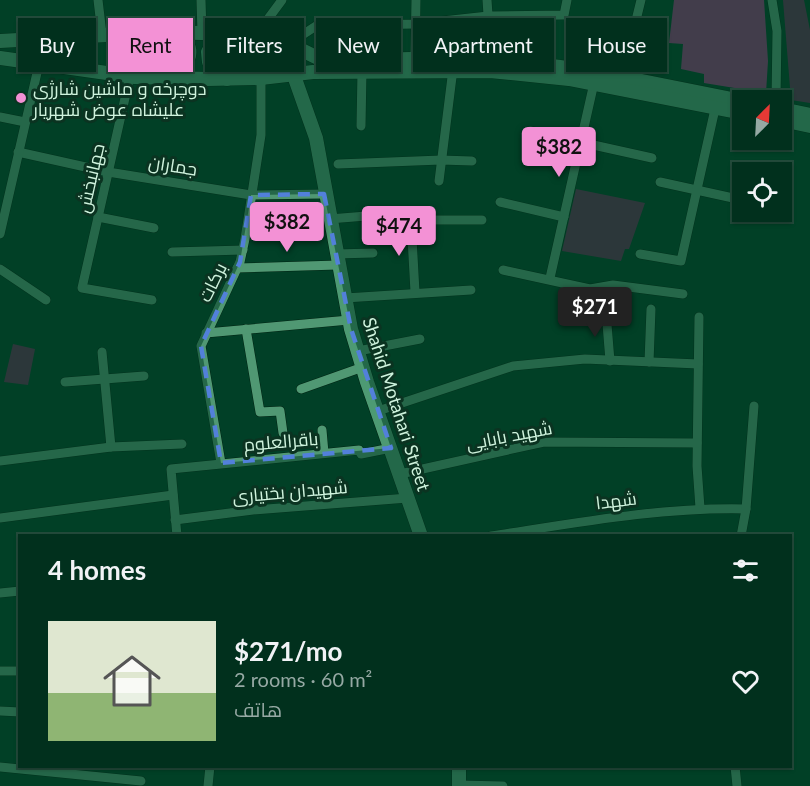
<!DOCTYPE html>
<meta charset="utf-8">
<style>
:root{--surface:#01301d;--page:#0f3c2a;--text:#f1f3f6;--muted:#96a9a4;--line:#234b3b;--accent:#f391d5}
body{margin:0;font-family:Lato,Cairo,sans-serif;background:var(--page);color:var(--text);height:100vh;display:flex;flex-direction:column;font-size:22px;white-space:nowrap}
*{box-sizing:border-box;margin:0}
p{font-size:20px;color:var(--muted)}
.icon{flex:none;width:33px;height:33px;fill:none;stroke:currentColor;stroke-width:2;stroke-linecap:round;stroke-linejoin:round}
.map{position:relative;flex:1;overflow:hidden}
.sheet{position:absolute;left:18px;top:534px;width:774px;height:234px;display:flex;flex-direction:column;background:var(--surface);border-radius:0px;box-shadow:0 2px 4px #0004,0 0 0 2px var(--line)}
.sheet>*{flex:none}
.top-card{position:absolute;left:18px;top:18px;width:774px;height:54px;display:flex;gap:12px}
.needle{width:39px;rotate:24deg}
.tools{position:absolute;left:732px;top:90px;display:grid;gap:12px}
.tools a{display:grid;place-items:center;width:60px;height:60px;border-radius:0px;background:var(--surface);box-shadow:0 2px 4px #0004,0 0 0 2px var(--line);font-size:30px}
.price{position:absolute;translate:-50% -51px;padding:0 14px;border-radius:6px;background:var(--accent);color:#111;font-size:20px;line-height:39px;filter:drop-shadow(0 2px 3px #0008)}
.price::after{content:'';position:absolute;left:50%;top:36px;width:18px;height:14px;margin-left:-9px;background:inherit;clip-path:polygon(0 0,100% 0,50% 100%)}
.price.active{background:#222;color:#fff}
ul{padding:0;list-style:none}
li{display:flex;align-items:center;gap:18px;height:150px;padding:0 30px}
li span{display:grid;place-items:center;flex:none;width:168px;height:120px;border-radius:0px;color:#555}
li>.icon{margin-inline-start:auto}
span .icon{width:72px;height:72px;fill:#fffc;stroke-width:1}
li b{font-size:26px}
h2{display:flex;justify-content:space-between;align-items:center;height:72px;padding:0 30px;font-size:26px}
.chip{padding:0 21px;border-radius:0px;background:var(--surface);box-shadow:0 2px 4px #0004,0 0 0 2px var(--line);font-size:21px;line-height:54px}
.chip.active{background:var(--accent);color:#111}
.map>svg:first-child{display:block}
.green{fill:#612d52}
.forest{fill:#903b79}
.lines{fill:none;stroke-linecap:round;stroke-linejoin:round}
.street-casing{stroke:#002413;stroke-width:10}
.secondary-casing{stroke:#002413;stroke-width:15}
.street{stroke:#509873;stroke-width:9}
.secondary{stroke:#4d9a73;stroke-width:14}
.marked{fill:none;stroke:#5280da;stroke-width:4.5;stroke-dasharray:12 8;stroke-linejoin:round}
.poi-dot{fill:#f391d5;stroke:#0b3321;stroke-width:2}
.labels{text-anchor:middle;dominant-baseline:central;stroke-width:6;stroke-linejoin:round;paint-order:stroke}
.poi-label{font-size:18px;fill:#cff3dd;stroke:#0b3321;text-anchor:start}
.street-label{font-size:18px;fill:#cff3dd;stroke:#0b3321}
</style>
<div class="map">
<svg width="810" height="786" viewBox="0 0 810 786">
<rect width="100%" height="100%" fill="#014027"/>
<!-- green -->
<g class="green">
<polygon points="783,0 804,0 810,30 810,103 791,100"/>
<polygon points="576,189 645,203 629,249 625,249 621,261 562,251"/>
<polygon points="13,344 35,349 28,385 4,382"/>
</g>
<!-- forest -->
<polygon class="forest" points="674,0 764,0 768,61 766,93 704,83 704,74 681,69 683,44 669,43"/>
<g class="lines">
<!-- street casing -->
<g class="street-casing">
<g id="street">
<polyline points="98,0 102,34"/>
<polyline points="201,0 202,33"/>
<polyline points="487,0 491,59"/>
<polyline points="772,0 777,31 776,100"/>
<polyline points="256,35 282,0"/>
<polyline points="290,43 316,26 415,24 488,16 564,15 567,0"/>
<polyline points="415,58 416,0"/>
<polyline points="130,76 82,288 152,300"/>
<polyline points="622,77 641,0"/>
<polyline points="0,117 25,122"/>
<polyline points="361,126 362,71"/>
<polyline points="530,131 652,158"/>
<polyline points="18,152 108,172 251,195 324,194"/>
<polyline points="338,164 441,160 472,161"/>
<polyline points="439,181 453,69"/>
<polyline points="660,182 733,198"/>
<polyline points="500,202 564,217"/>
<polyline points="98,217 154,228"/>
<polyline points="329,219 379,215"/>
<polyline points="0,234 39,64"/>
<polyline points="172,252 243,250"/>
<polyline points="336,254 373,253"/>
<polyline points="640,254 681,261 715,109"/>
<polyline points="237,268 338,265"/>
<polyline points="0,269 46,300"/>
<polyline points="503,270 590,289 613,285 683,294"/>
<polyline points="550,278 594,83"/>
<polyline points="415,292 411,220 482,220"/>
<polyline points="345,298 471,290"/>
<polyline points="606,312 610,361"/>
<polyline points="699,317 697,466 700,508"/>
<polyline points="246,329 260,412 280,411 283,433"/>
<polyline points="206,333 349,320"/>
<polyline points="358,351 420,339"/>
<polyline points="102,352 111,447"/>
<polyline points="649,362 651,309"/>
<polyline points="65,382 144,376"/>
<polyline points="301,389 363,367"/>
<polyline points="378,411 513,366 585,359 698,364"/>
<polyline points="322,430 324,453"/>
<polyline points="0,461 111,447 182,444"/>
<polyline points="221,463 201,346 240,262 245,239 261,135 261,78"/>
<polyline points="400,474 544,442 697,443"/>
<polyline points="0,518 173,495"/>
<polyline points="175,520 253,510 408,498"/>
<polyline points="177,536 171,469 359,450 361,454 391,448"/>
<path d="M491 536C576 523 660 507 746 509"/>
<polyline points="741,536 746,509 754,406"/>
<polyline points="0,593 20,591"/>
<polyline points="0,671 20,671"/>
<polyline points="0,711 20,712"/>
<polyline points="735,766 737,786"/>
<polyline points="0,767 141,781"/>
<polyline points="459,785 503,786"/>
<polyline points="208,786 210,766"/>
</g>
</g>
<!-- secondary casing -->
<g class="secondary-casing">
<g id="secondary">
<polyline points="0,41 160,32 243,34 273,36 324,61 454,58 515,61 597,72 742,101"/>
<polyline points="292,45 299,54 298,67 293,73 316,138 351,329 367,382 421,536"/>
<polyline points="0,58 135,77 208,79 261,78 313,72 490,71 569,79 742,113"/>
<path d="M173 77C190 63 197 49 178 33"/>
<polyline points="227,79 209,62 208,52 215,40 228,36"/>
<polyline points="782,109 810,115"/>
<polyline points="782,120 810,126"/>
<polyline points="459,786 459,766"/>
</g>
</g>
<!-- street -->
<use href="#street" class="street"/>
<!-- secondary -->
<use href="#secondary" class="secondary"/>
</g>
<!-- marked area -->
<path d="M0 0H810V786H0ZM324 194 351 329 391 448 221 463 201 346 240 262 251 195Z" fill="#014027" fill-opacity=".55" fill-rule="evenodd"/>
<path class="marked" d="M324 194 351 329 391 448 221 463 201 346 240 262 251 195Z"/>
<!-- markers -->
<circle class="poi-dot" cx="21" cy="98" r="6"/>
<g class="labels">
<!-- poi labels -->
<g class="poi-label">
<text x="33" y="88">دوچرخه و ماشین شارژی<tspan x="33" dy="21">علیشاه عوض شهریار</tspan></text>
</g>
<!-- street labels -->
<g class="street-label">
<text transform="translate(173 165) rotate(9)">جماران</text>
<text transform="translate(90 178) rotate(-77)">جهانبخش</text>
<text transform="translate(212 282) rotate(-64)">برکات</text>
<text transform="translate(397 404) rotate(72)">Shahid Motahari Street</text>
<text transform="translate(509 435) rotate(-11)">شهید بابایی</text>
<text transform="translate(281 441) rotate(-5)">باقرالعلوم</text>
<text transform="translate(290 491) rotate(-5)">شهیدان بختیاری</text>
<text transform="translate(616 500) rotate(-7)">شهدا</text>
</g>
</g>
</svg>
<div class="tools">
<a><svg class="needle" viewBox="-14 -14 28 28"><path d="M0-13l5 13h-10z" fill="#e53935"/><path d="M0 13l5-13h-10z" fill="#96a9a4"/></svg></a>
<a><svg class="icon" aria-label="locate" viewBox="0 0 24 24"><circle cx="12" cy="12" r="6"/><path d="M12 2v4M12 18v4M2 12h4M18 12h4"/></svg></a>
</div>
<b class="price" style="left:559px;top:178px">$382</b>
<b class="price" style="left:287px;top:253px">$382</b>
<b class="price" style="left:399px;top:257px">$474</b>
<b class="price active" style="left:595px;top:338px">$271</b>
<div class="top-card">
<a class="chip">Buy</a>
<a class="chip active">Rent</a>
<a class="chip">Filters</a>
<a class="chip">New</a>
<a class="chip">Apartment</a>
<a class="chip">House</a>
</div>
<section class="sheet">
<h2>4 homes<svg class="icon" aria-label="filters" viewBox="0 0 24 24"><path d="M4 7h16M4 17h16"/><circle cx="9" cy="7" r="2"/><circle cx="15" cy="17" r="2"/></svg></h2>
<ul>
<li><span style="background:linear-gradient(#dfe7d0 60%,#8fb573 0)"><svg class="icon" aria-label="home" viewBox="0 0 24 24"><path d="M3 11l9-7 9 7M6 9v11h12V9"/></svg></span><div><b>$271/mo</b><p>2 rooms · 60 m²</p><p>هاتف</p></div><svg class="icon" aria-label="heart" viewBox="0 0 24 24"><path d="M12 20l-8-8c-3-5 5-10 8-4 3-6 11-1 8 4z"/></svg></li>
</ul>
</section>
</div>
